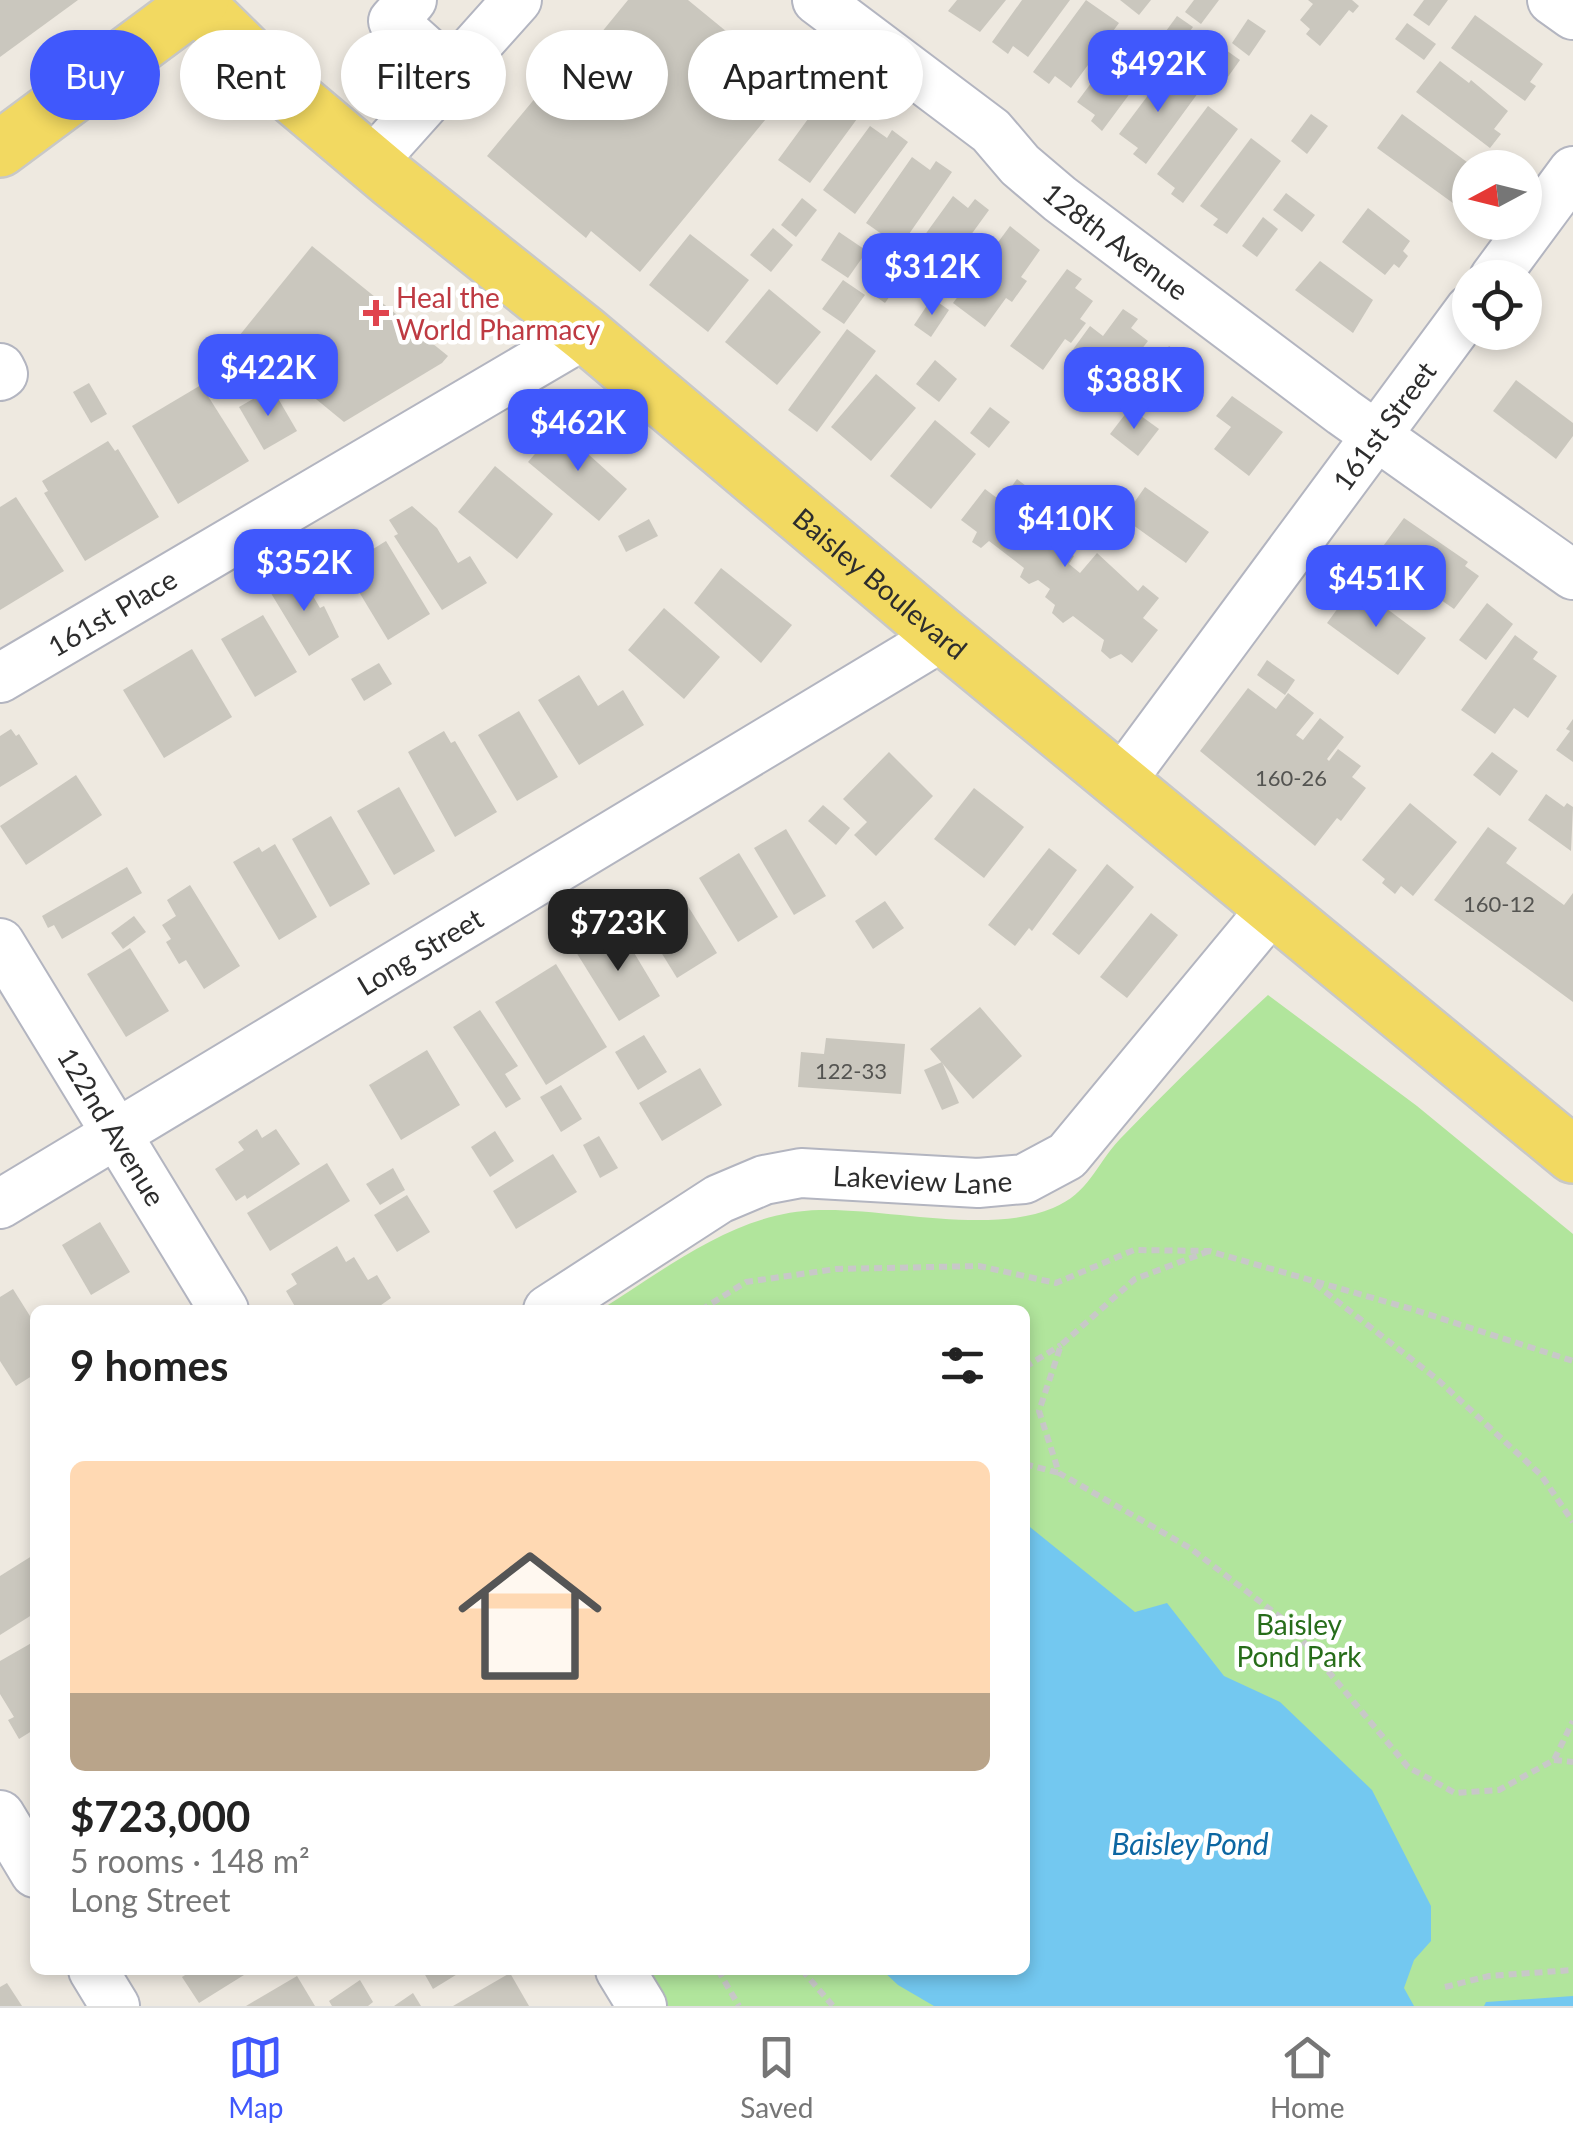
<!DOCTYPE html>
<meta charset="utf-8">
<style>
:root{--surface:#fff;--page:#f6f6f6;--text:#222;--muted:#767676;--line:#e0e0e0;--accent:#4058fc}
body{margin:0;font-family:Lato,sans-serif;background:var(--page);color:var(--text);height:100vh;display:flex;flex-direction:column;font-size:38px;white-space:nowrap}
*{box-sizing:border-box;margin:0}
p{font-size:32px;color:var(--muted)}
.icon{flex:none;width:55px;height:55px;fill:none;stroke:currentColor;stroke-width:2;stroke-linecap:round;stroke-linejoin:round}
.map{position:relative;flex:1;overflow:hidden}
.drawer{position:absolute;left:30px;top:1305px;width:1000px;height:670px;display:flex;flex-direction:column;background:var(--surface);border-radius:15px;box-shadow:0 5px 15px #0003}
.drawer>*{flex:none}
.guide{position:absolute;left:30px;top:30px;width:1000px;height:90px;display:flex;gap:20px}
.needle{width:65px;rotate:263deg}
.buttons{position:absolute;left:1452px;top:150px;display:grid;gap:20px}
.buttons a{display:grid;place-items:center;width:90px;height:90px;border-radius:50%;background:var(--surface);box-shadow:0 5px 15px #0003;font-size:50px}
.price{position:absolute;translate:-50% -85px;padding:0 22px;border-radius:20px;background:var(--accent);color:#fff;font-size:32px;line-height:65px;filter:drop-shadow(0 2px 5px #0008)}
.price::after{content:'';position:absolute;left:50%;top:60px;width:30px;height:22px;margin-left:-15px;background:inherit;clip-path:polygon(0 0,100% 0,50% 100%)}
.price.selected{background:#222;color:#fff}
ul{padding:0;list-style:none}
li{display:grid;align-content:center;gap:20px;height:530px;padding:0 40px}
li span{display:grid;place-items:center;height:310px;border-radius:15px;color:#555}
li>.icon{margin-inline-start:auto}
span .icon{width:180px;height:180px;fill:#fffc;stroke-width:1}
li b{font-size:42px}
h2{display:flex;justify-content:space-between;align-items:center;height:120px;padding:0 40px;font-size:42px}
.tag{padding:0 35px;border-radius:45px;background:var(--surface);box-shadow:0 5px 15px #0003;font-size:35px;line-height:90px}
.tag.selected{background:var(--accent);color:#fff}
.tab-bar{display:flex;justify-content:space-around;align-items:center;height:140px;border-top:2px solid var(--line);background:var(--surface);font-size:28px;color:var(--muted)}
.tab-bar a{display:grid;justify-items:center;gap:5px}
.tab-bar .selected{color:var(--accent)}
.map>svg:first-child{display:block}
.green{fill:#b1e59c}
.water{fill:#73c8f0}
.building{fill:#cac7be}
.lines{fill:none;stroke-linecap:round;stroke-linejoin:round}
.minor-casing{stroke:#b3b5c0;stroke-width:52}
.major-casing{stroke:#c8c8c8;stroke-width:60}
.path{stroke:#c8c8c8;stroke-width:6;stroke-dasharray:8 5;stroke-linecap:butt}
.minor{stroke:#fff;stroke-width:48}
.major{stroke:#f2d961;stroke-width:55}
.health-dot{fill:#e0444e;stroke:#fff;stroke-width:4}
.labels{text-anchor:middle;dominant-baseline:central;stroke-width:9;stroke-linejoin:round;paint-order:stroke}
.number-label{font-size:22px;fill:#545451}
.street-label{font-size:28px;fill:#2d2d2d;stroke:#fff}
.health-label{font-size:28px;fill:#be3a42;stroke:#fff;text-anchor:start}
.park-label{font-size:28px;fill:#276d1a;stroke:#fff}
.water-label{font-size:30px;font-style:italic;fill:#0c66a2;stroke:#fff}
</style>
<div class="map">
<svg width="1573" height="2006" viewBox="0 0 1573 2006">
<rect width="100%" height="100%" fill="#eee9e0"/>
<!-- green -->
<path class="green" d="M1268 995 1417 1106 1573 1234V2006H661L640 1970H1025V1310H600C668 1268 735 1212 819 1210 889 1208 988 1235 1053 1208 1089 1193 1095 1166 1120 1139 1168 1089 1217 1042 1268 995Z"/>
<!-- water -->
<g class="water">
<polygon points="1025,1523 1135,1612 1167,1603 1224,1676 1280,1702 1372,1790 1431,1906 1431,1941 1414,1960 1404,1988 1414,2006 934,2006 898,1985 882,1970 1025,1970"/>
<polygon points="1573,1996 1573,2006 1484,2006 1486,2002"/>
</g>
<!-- building -->
<g class="building">
<polygon points="0,0 78,0 0,57"/>
<polygon points="628,0 688,0 793,86 640,272 591,231 586,238 487,156 571,55 578,61"/>
<polygon points="957,0 1006,0 980,32 948,11"/>
<polygon points="1022,0 1070,0 1028,57 1013,46 1008,54 992,42"/>
<polygon points="1086,0 1119,23 1071,88 1055,76 1049,84 1033,72"/>
<polygon points="1120,0 1151,0 1139,15"/>
<polygon points="1194,0 1219,0 1201,24 1185,12"/>
<polygon points="1308,0 1352,0 1359,6 1353,13 1349,10 1320,46 1306,34 1310,29 1300,20 1313,4"/>
<polygon points="1424,0 1448,0 1429,26 1413,15"/>
<polygon points="1475,15 1543,64 1530,82 1536,86 1525,101 1451,48"/>
<polygon points="1177,16 1193,27 1174,53 1158,42"/>
<polygon points="1248,19 1266,31 1249,56 1232,43"/>
<polygon points="1407,23 1436,44 1424,60 1395,39"/>
<polygon points="1124,39 1154,61 1102,131 1091,121 1095,115 1077,102"/>
<polygon points="1223,48 1240,60 1220,88 1204,77"/>
<polygon points="1440,61 1469,83 1471,80 1508,111 1494,129 1501,134 1490,148 1416,92"/>
<polygon points="1167,70 1198,93 1146,164 1133,154 1138,148 1119,134"/>
<polygon points="827,93 843,104 848,96 865,108 810,183 778,160"/>
<polygon points="1208,106 1238,129 1183,203 1171,194 1175,188 1157,174"/>
<polygon points="1311,114 1328,126 1307,154 1291,141"/>
<polygon points="1402,114 1475,168 1470,168 1470,188 1457,206 1377,148"/>
<polygon points="870,126 887,138 892,130 908,142 855,214 823,190"/>
<polygon points="1251,138 1281,161 1227,234 1213,225 1218,219 1200,206"/>
<polygon points="912,157 930,170 936,161 952,172 900,247 866,223"/>
<polygon points="1286,193 1315,215 1302,232 1273,210"/>
<polygon points="953,196 968,208 975,199 989,210 936,283 906,261"/>
<polygon points="802,198 817,210 796,237 781,225"/>
<polygon points="1368,208 1410,241 1403,251 1408,256 1399,268 1394,264 1385,275 1342,242"/>
<polygon points="1263,217 1278,229 1257,257 1242,246"/>
<polygon points="1010,226 1040,250 1021,277 1027,281 1012,302 1006,298 985,327 953,303 965,287 949,275 969,248 985,260"/>
<polygon points="773,228 793,245 771,272 750,255"/>
<polygon points="839,232 867,251 848,278 821,260"/>
<polygon points="690,234 749,280 708,332 649,285"/>
<polygon points="312,246 448,356 442,363 344,422 239,336"/>
<polygon points="1320,261 1373,300 1353,333 1295,290"/>
<polygon points="887,264 904,276 885,303 868,291"/>
<polygon points="1067,269 1082,279 1075,288 1093,301 1080,319 1086,323 1071,343 1065,339 1043,370 1010,346"/>
<polygon points="843,280 865,295 844,324 822,309"/>
<polygon points="769,289 821,332 777,385 725,342"/>
<polygon points="932,298 949,310 931,337 914,325"/>
<polygon points="1123,309 1138,319 1131,328 1148,341 1134,359 1140,364 1124,385 1119,380 1097,410 1065,386 1078,368 1066,359 1090,326 1103,336"/>
<polygon points="847,329 876,351 817,432 788,410"/>
<polygon points="235,340 257,359 243,375 221,356"/>
<polygon points="1169,346 1198,367 1170,406 1140,384"/>
<polygon points="935,360 957,379 939,402 916,384"/>
<polygon points="876,374 916,408 871,461 831,427"/>
<polygon points="1516,380 1573,423 1573,436 1556,459 1493,411"/>
<polygon points="89,383 107,414 91,423 73,392"/>
<polygon points="201,385 249,461 178,504 132,426"/>
<polygon points="272,388 297,431 264,450 239,407"/>
<polygon points="1232,396 1283,432 1249,476 1214,449 1231,427 1216,416"/>
<polygon points="990,407 1010,422 989,448 970,433"/>
<polygon points="1130,408 1159,429 1138,456 1110,434"/>
<polygon points="935,420 976,454 931,509 890,476"/>
<polygon points="558,427 627,489 599,521 528,462"/>
<polygon points="108,441 115,451 118,449 159,517 85,561 44,493 48,491 42,481"/>
<polygon points="495,466 553,514 517,559 458,512"/>
<polygon points="1017,479 1030,489 1029,495 1058,517 1065,515 1075,522 1058,544 1074,556 1069,564 1080,573 1097,553 1138,591 1143,585 1159,598 1143,618 1158,630 1132,663 1121,654 1110,659 1101,651 1104,640 1073,616 1063,623 1052,613 1055,605 1045,597 1050,589 1038,580 1029,584 1020,577 1024,568 989,541 981,548 972,542 977,532 961,520 985,489 1001,501"/>
<polygon points="1145,487 1209,532 1186,563 1119,515 1126,504 1131,507"/>
<polygon points="16,497 64,571 0,610 0,507"/>
<polygon points="412,506 437,528 458,563 470,556 487,583 442,610 394,536 398,534 389,520"/>
<polygon points="1404,518 1468,562 1465,566 1479,576 1454,609 1441,600 1438,603 1381,561 1384,558 1378,553"/>
<polygon points="649,519 658,536 626,552 618,536"/>
<polygon points="386,541 430,614 388,640 344,567"/>
<polygon points="721,568 792,625 761,663 694,603"/>
<polygon points="299,572 320,608 324,606 339,637 309,656 269,590"/>
<polygon points="1355,585 1426,638 1398,675 1327,623"/>
<polygon points="1487,603 1513,624 1486,660 1459,640"/>
<polygon points="664,608 720,657 684,699 628,650"/>
<polygon points="263,615 297,672 255,697 221,639"/>
<polygon points="1515,635 1538,652 1533,659 1557,676 1528,718 1514,708 1495,734 1461,710"/>
<polygon points="192,649 232,717 164,758 123,690"/>
<polygon points="1267,660 1295,680 1285,695 1257,675"/>
<polygon points="379,663 392,684 364,701 351,679"/>
<polygon points="579,675 598,706 623,690 644,725 579,765 538,700"/>
<polygon points="1248,688 1276,709 1288,693 1314,713 1296,735 1303,740 1320,718 1344,737 1327,759 1329,761 1338,749 1361,766 1352,777 1366,788 1341,821 1337,818 1315,846 1200,751"/>
<polygon points="519,711 558,777 517,801 478,735"/>
<polygon points="1573,719 1573,762 1556,750 1570,731 1566,729"/>
<polygon points="11,729 16,736 19,734 38,764 0,787 0,736"/>
<polygon points="444,731 451,743 455,741 497,812 455,837 408,752"/>
<polygon points="889,752 933,796 876,856 854,835 867,822 843,799"/>
<polygon points="1492,752 1518,771 1500,796 1473,775"/>
<polygon points="76,775 102,815 26,865 0,826"/>
<polygon points="399,787 435,851 394,875 357,811"/>
<polygon points="974,788 1024,827 984,878 934,839"/>
<polygon points="1546,794 1564,807 1567,803 1573,807 1571,851 1528,820"/>
<polygon points="1410,803 1457,842 1413,896 1401,886 1395,894 1382,883 1385,879 1362,860"/>
<polygon points="823,805 850,828 836,845 808,821"/>
<polygon points="331,816 370,884 330,907 292,839"/>
<polygon points="1488,827 1517,848 1506,863 1564,905 1573,893 1573,1002 1434,900"/>
<polygon points="786,829 826,896 794,915 754,848"/>
<polygon points="275,844 317,917 279,940 233,862 259,847 262,852"/>
<polygon points="1049,848 1077,870 1032,931 1029,928 1015,946 988,925"/>
<polygon points="739,853 778,917 738,942 699,878"/>
<polygon points="1107,864 1134,887 1079,955 1052,934"/>
<polygon points="127,867 142,893 62,939 54,925 48,928 42,916"/>
<polygon points="190,885 240,966 204,989 186,960 179,964 166,942 171,939 162,925 176,916 167,900"/>
<polygon points="678,890 717,953 677,978 638,915"/>
<polygon points="885,901 904,928 873,949 855,921"/>
<polygon points="1151,913 1178,935 1127,998 1100,977"/>
<polygon points="134,916 146,932 123,949 111,933"/>
<polygon points="618,926 660,996 619,1021 576,952"/>
<polygon points="130,948 169,1011 126,1037 87,974"/>
<polygon points="556,964 607,1047 546,1085 495,1002"/>
<polygon points="980,1007 1022,1056 973,1099 930,1049"/>
<polygon points="480,1010 518,1066 505,1074 521,1099 506,1108 453,1027"/>
<polygon points="644,1035 667,1072 638,1090 615,1052"/>
<polygon points="826,1038 905,1044 901,1094 798,1087 801,1052 824,1054"/>
<polygon points="427,1050 460,1105 401,1140 369,1085"/>
<polygon points="942,1062 959,1103 942,1110 924,1070"/>
<polygon points="700,1068 722,1105 662,1141 639,1103"/>
<polygon points="561,1085 582,1119 561,1132 540,1097"/>
<polygon points="257,1129 262,1138 276,1129 300,1164 247,1199 245,1195 236,1201 215,1169 244,1150 238,1142"/>
<polygon points="495,1131 514,1161 490,1177 471,1147"/>
<polygon points="599,1136 618,1168 600,1178 583,1145"/>
<polygon points="553,1154 577,1192 516,1229 493,1191"/>
<polygon points="327,1163 350,1201 270,1251 247,1213"/>
<polygon points="393,1168 405,1190 380,1205 366,1184"/>
<polygon points="407,1195 430,1232 397,1252 374,1215"/>
<polygon points="100,1222 130,1272 91,1295 62,1245"/>
<polygon points="337,1246 346,1262 354,1257 368,1280 377,1275 391,1298 374,1310 297,1310 286,1291 297,1284 291,1274"/>
<polygon points="13,1289 35,1324 35,1374 16,1386 0,1361 0,1297"/>
<polygon points="35,1554 35,1613 0,1635 0,1576"/>
<polygon points="35,1641 35,1729 19,1739 8,1720 14,1717 0,1694 0,1661"/>
<polygon points="193,1970 252,1970 199,2003 182,1977"/>
<polygon points="429,1970 464,1970 433,1989 424,1973"/>
<polygon points="510,1973 529,2006 453,2006"/>
<polygon points="297,1976 315,2006 246,2006"/>
<polygon points="360,1980 373,2002 368,2006 332,2006 329,2001"/>
<polygon points="7,1983 22,2006 0,2006 0,1987"/>
<polygon points="413,1993 421,2006 394,2006"/>
</g>
<g class="lines">
<!-- minor casing -->
<g class="minor-casing">
<g id="minor">
<polyline points="412,0 393,21 451,73"/>
<path id="s1" d="M817 0 991 131 1020 165 1060 199 1343 412 1573 575"/>
<polyline points="1552,0 1573,15"/>
<polyline points="372,162 517,0"/>
<polyline points="1494,278 1573,171"/>
<polyline points="0,368 3,374 0,376"/>
<path id="s2" d="M0 678 585 334"/>
<path id="s3" d="M1121 781 1470 309"/>
<path id="s4" d="M0 943 224 1310"/>
<path id="s5" d="M0 1204 943 636"/>
<path id="s6" d="M548 1310 719 1199 764 1180 801 1173 978 1183 1024 1179 1067 1156 1274 906"/>
<polyline points="0,1815 35,1873"/>
<polyline points="93,1970 115,2006"/>
<polyline points="620,1970 642,2006"/>
</g>
</g>
<!-- major casing -->
<g class="major-casing">
<g id="major">
<path id="s7" d="M193 0 277 83 392 180 585 334 943 636 1573 1155"/>
<polyline points="0,149 201,0"/>
</g>
</g>
<!-- path -->
<g class="path">
<polyline points="1209,1251 1135,1279 1061,1345 1039,1411 1059,1473 1190,1548 1288,1623 1408,1767 1455,1793 1499,1790 1554,1760 1573,1721"/>
<polyline points="1315,1284 1437,1379 1541,1475 1573,1522"/>
<polyline points="701,1310 746,1282 836,1269 979,1266 1056,1283 1134,1250 1209,1251 1415,1310 1573,1361"/>
<polyline points="1025,1367 1061,1345"/>
<polyline points="1025,1464 1059,1473"/>
<polyline points="1554,1760 1573,1762"/>
<polyline points="718,1970 739,2006"/>
<polyline points="802,1970 833,2006"/>
<polyline points="1445,1987 1489,1976 1573,1970"/>
</g>
<!-- minor -->
<use href="#minor" class="minor"/>
<!-- major -->
<use href="#major" class="major"/>
</g>
<!-- markers -->
<path class="health-dot" d="M371 298h10v10h10v10h-10v10h-10v-10h-10v-10h10z"/>
<g class="labels">
<!-- number labels -->
<g class="number-label">
<text x="1291" y="777">160-26</text>
<text x="1499" y="903">160-12</text>
<text x="851" y="1070">122-33</text>
</g>
<!-- street labels -->
<g class="street-label">
<text stroke="none"><textPath href="#s1" startOffset="385">128th Avenue</textPath></text>
<text stroke="none"><textPath href="#s3" startOffset="442">161st Street</textPath></text>
<text stroke="none"><textPath href="#s7" startOffset="902">Baisley Boulevard</textPath></text>
<text stroke="none"><textPath href="#s2" startOffset="130">161st Place</textPath></text>
<text stroke="none"><textPath href="#s5" startOffset="490">Long Street</textPath></text>
<text stroke="none"><textPath href="#s4" startOffset="215">122nd Avenue</textPath></text>
<text stroke="none"><textPath href="#s6" startOffset="412">Lakeview Lane</textPath></text>
</g>
<!-- health labels -->
<g class="health-label">
<text x="396" y="297">Heal the<tspan x="396" dy="32">World Pharmacy</tspan></text>
</g>
<!-- park labels -->
<g class="park-label">
<text x="1299" y="1624">Baisley<tspan x="1299" dy="32">Pond Park</tspan></text>
</g>
<!-- water labels -->
<g class="water-label">
<text x="1190" y="1843">Baisley Pond</text>
</g>
</g>
</svg>
<div class="buttons">
<a><svg class="needle" viewBox="-14 -14 28 28"><path d="M0-13l5 13h-10z" fill="#e53935"/><path d="M0 13l5-13h-10z" fill="#767676"/></svg></a>
<a><svg class="icon" aria-label="locate" viewBox="0 0 24 24"><circle cx="12" cy="12" r="6"/><path d="M12 2v4M12 18v4M2 12h4M18 12h4"/></svg></a>
</div>
<b class="price" style="left:1158px;top:115px">$492K</b>
<b class="price" style="left:932px;top:318px">$312K</b>
<b class="price" style="left:268px;top:419px">$422K</b>
<b class="price" style="left:1134px;top:432px">$388K</b>
<b class="price" style="left:578px;top:474px">$462K</b>
<b class="price" style="left:1065px;top:570px">$410K</b>
<b class="price" style="left:304px;top:614px">$352K</b>
<b class="price" style="left:1376px;top:630px">$451K</b>
<b class="price selected" style="left:618px;top:974px">$723K</b>
<div class="guide">
<a class="tag selected">Buy</a>
<a class="tag">Rent</a>
<a class="tag">Filters</a>
<a class="tag">New</a>
<a class="tag">Apartment</a>
</div>
<section class="drawer">
<h2>9 homes<svg class="icon" aria-label="filters" viewBox="0 0 24 24"><path d="M4 7h16M4 17h16"/><circle cx="9" cy="7" r="2"/><circle cx="15" cy="17" r="2"/></svg></h2>
<ul>
<li><span style="background:linear-gradient(#ffd9b3 75%,#b9a48a 0)"><svg class="icon" aria-label="home" viewBox="0 0 24 24"><path d="M3 11l9-7 9 7M6 9v11h12V9"/></svg></span><div><b>$723,000</b><p>5 rooms · 148 m²</p><p>Long Street</p></div></li>
</ul>
</section>
</div>
<nav class="tab-bar">
<a class="selected"><svg class="icon" aria-label="map" viewBox="0 0 24 24"><path d="M3 6l6-2 6 2 6-2v14l-6 2-6-2-6 2zM9 4v14M15 6v14"/></svg>Map</a>
<a><svg class="icon" aria-label="saved" viewBox="0 0 24 24"><path d="M7 4h10v16l-5-4-5 4z"/></svg>Saved</a>
<a><svg class="icon" aria-label="home" viewBox="0 0 24 24"><path d="M3 11l9-7 9 7M6 9v11h12V9"/></svg>Home</a>
</nav>
